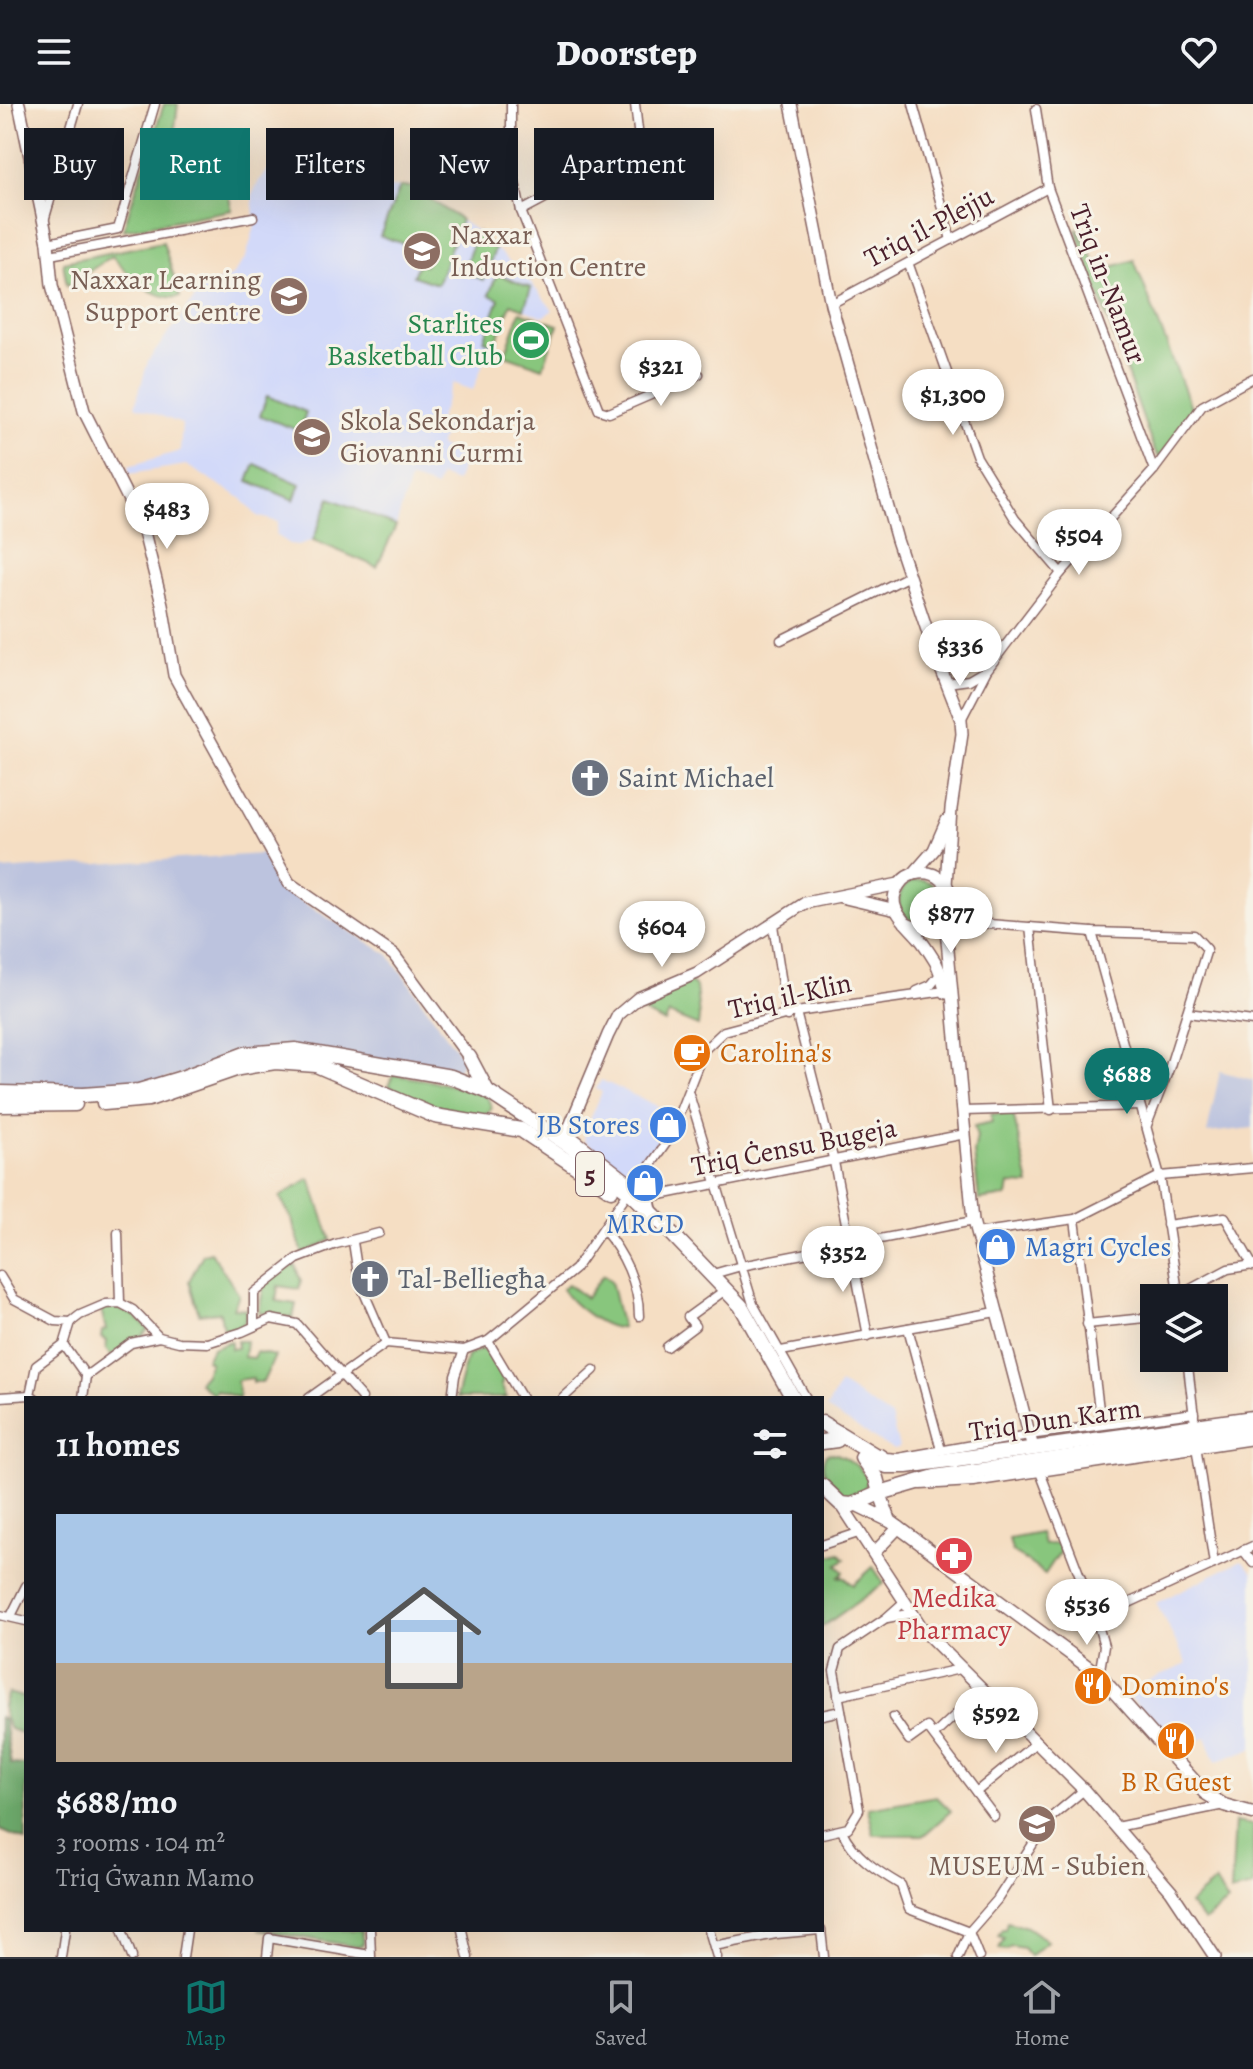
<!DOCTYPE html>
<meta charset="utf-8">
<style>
:root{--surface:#171b24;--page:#242831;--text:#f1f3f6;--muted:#9ea1a6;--line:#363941;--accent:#0f766e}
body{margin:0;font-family:Alegreya,serif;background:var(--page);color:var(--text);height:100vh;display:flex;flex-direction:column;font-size:30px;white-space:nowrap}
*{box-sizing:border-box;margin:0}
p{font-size:26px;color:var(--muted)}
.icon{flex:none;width:44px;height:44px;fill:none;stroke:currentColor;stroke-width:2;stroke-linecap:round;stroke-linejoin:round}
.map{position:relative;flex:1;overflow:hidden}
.details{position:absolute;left:24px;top:1292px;width:800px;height:536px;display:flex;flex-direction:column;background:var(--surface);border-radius:0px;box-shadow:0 8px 32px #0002}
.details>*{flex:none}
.guide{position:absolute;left:24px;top:24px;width:800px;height:72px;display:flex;gap:16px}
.fabs{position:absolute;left:1140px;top:1180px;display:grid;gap:16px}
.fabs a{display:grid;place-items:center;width:88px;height:88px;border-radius:0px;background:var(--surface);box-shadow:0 8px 32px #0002;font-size:40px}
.price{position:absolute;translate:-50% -68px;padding:0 18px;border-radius:28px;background:#fff;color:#222;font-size:26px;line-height:52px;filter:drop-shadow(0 2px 4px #0008)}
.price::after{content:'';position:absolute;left:50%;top:48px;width:24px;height:18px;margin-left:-12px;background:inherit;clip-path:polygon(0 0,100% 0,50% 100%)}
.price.current{background:var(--accent);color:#fff}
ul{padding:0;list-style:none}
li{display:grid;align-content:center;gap:16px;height:424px;padding:0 32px}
li span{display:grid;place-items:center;height:248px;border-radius:0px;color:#555}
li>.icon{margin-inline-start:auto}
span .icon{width:144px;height:144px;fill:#fffc;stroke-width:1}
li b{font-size:34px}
h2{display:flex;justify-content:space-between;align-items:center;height:96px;padding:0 32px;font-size:34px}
.tag{padding:0 28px;border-radius:0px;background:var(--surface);box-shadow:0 8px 32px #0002;font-size:28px;line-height:72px}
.tag.current{background:var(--accent);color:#fff}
header{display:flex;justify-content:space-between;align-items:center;height:104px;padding:0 32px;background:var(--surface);font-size:36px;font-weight:800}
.dock{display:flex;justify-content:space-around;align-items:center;height:112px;border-top:2px solid var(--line);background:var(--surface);font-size:22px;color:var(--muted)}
.dock a{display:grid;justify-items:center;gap:4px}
.dock .current{color:var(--accent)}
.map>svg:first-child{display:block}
.built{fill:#d2d9f9}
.industrial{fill:#bcc3de}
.green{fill:#88c67d;stroke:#697254;stroke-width:2}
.forest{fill:#6eab6c;stroke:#5c654c;stroke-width:2}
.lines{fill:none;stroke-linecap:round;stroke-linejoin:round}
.street-casing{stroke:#866260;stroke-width:11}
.secondary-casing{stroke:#866260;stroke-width:14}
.primary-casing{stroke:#866260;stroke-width:15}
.highway-casing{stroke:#866260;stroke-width:17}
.street{stroke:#fff;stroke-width:8}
.secondary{stroke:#fff;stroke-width:11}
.primary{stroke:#fff;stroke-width:12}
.highway{stroke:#fff;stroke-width:14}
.labels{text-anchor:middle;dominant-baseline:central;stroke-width:6;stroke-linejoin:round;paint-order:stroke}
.shield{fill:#f7f3e8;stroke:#7e5f64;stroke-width:2}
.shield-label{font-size:26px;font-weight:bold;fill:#4a1f2b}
.street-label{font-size:28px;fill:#4a1f2b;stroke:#f7f3e8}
.education-label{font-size:28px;fill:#785e54;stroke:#f7f3e8;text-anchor:start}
.leisure-label{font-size:28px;fill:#27864d;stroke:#f7f3e8;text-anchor:end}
.worship-label{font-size:28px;fill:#5b616d;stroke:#f7f3e8;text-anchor:start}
.food-label{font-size:28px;fill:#c56008;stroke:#f7f3e8;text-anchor:start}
.shop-label{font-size:28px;fill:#366cbe;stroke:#f7f3e8;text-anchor:end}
.health-label{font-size:28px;fill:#be3a42;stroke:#f7f3e8}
</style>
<header><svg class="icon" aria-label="menu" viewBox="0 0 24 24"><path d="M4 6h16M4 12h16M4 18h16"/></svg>Doorstep<svg class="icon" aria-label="heart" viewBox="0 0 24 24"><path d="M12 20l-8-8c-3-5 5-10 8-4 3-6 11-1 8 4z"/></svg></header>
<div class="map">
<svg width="1253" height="1853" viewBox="0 0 1253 1853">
<rect width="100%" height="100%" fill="#f7f3e8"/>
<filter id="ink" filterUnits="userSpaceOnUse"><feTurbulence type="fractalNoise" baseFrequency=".0125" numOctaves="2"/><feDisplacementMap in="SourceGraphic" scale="16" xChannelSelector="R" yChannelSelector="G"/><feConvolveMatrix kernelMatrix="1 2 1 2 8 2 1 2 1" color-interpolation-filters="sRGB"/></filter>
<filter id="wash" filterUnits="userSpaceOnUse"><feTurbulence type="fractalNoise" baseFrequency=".006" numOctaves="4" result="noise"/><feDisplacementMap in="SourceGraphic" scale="32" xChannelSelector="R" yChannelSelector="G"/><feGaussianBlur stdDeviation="1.8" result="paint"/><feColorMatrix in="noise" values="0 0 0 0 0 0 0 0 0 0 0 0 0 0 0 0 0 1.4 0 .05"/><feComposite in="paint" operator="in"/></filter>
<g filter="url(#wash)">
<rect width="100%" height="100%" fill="#f5dec3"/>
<!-- built -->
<g class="built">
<polygon points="272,62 312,84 316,79 362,84 412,83 478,128 526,173 553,206 543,213 511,200 495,241 484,257 473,286 453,279 438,319 447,323 439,342 466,352 456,378 440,372 436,384 410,375 396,422 377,463 314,436 298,441 290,440 276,431 278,418 257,412 241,394 186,361 129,370 129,362 180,347 182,320 135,302 148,257 203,183 231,173 246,153 255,122 252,91 260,75"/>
<polygon points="601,976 675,1010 663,1034 638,1071 630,1072 585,1037 584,1030 602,988 596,985"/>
<polygon points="840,1280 891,1313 899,1344 893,1346 826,1305"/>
<polygon points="1242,1456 1253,1469 1253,1644 1216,1658 1206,1633 1175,1646 1130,1593 1143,1579 1187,1560 1156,1499"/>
</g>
<!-- industrial -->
<g class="industrial">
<polygon points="262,750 278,783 389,851 463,955 458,966 272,945 130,985 0,985 0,766"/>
<polygon points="1220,967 1253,976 1253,1024 1207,1029"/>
</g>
<!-- green -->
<g class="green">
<polygon points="164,0 178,0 172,47 197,47 212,35 216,40 232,106 123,126"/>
<polygon points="400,83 412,83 461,116 437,180 413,172 418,160 425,162 429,148 380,132"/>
<polygon points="1078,124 1099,167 1134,156 1193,308 1160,354 1154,346 1076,125"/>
<polygon points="478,128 495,145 484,176 462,168"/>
<path d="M163 138 180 193C151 197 129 171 112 152L67 182 63 158Z"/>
<polygon points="497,170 531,184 524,205 511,200 495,241 484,236 499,195 489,191"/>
<polygon points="520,208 558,221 543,264 505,251"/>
<polygon points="267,292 306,308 300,327 260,312"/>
<polygon points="255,360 300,380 294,396 248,377"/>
<polygon points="330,394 396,422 377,463 313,436"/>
<circle cx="920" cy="797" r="21"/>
<polygon points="690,878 696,883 699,913 698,922 669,910 665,919 635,904"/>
<path d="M393 971C426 975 456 981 487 993L492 1004 484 1013 445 1006 388 982Z"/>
<polygon points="1013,1009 1029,1081 1009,1080 1007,1092 979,1096 974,1049 977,1033 974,1022 992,1018 991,1010"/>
<polygon points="310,1074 331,1136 303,1150 292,1116 280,1093"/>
<path d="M211 1148 239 1191 233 1204 246 1205C247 1221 241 1224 227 1230V1225H223L220 1208 199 1210 189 1177 203 1150Z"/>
<polygon points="295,1161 301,1177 299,1185 278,1182 276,1197 296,1200 293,1214 259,1208 265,1176"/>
<path d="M603 1171 611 1177 622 1224C603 1225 572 1201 562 1185L568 1180 586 1194Z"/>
<polygon points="116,1204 135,1212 148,1225 142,1233 111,1252 106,1245 107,1237 101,1234 102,1227 106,1226 101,1205"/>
<polygon points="231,1237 231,1245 237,1244 237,1237 246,1237 244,1253 253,1254 256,1248 275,1252 263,1278 253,1278 253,1274 237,1276 239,1294 215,1286 213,1290 198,1278 205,1270 210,1258 206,1256 212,1244"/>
<polygon points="482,1245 490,1248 503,1275 501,1281 507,1294 456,1294 467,1252"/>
<path d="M833 1349C847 1352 861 1364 868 1375L864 1387 845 1391C834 1379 816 1368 826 1350Z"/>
<polygon points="1040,1429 1044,1441 1059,1439 1061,1446 1045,1470 1012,1447 1009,1435"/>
<polygon points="840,1449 845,1455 837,1461 844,1468 839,1473 844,1473 853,1481 873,1463 884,1479 822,1523 822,1465 830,1452"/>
<path d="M8 1589 26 1594V1622L21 1629 10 1625C2 1609 0 1605 8 1589Z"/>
<polygon points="936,1692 951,1707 924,1731 874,1731 868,1704"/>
<polygon points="1235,1718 1253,1721 1253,1783 1231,1788"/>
<polygon points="1215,1778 1228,1798 1204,1817 1189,1800"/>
<polygon points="1007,1818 1027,1823 1047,1837 1030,1852 1023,1844 1011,1842 1007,1846 999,1845 1004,1834 998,1832 1002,1825 1005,1825"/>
<polygon points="259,1826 361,1826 363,1841 358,1843"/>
</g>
<!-- forest -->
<polygon class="forest" points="0,1613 4,1616 11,1660 26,1661 26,1737 0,1726"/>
</g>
<g filter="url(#ink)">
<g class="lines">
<!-- street casing -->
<g class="street-casing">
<g id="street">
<polyline points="511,0 511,59 521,107 599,306 609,309 699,270"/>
<polyline points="913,0 951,136"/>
<polyline points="1036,5 1048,84 1154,366"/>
<polyline points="521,107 640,44 635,0"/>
<polyline points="44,117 78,0"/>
<polyline points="48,139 118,125 155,0"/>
<polyline points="50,151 253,113"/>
<polyline points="909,161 977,353 1015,415 1061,469"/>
<polyline points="831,200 1048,84"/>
<polyline points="781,536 909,472"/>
<polyline points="947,579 969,576 986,566"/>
<polyline points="961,616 987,566 1005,542 1061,469 1154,366 1202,302 1253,274"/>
<polyline points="948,811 964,818 1092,828 1194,831 1207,845 1169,965 1147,1021"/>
<polyline points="773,821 787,912"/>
<polyline points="1030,823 1051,1006"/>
<polyline points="1092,828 1160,1072 1179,1194"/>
<polyline points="917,887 931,881 941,869"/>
<polyline points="796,908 834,1058 868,1232"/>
<polyline points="1187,909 1253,917"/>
<polyline points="689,990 753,1200 806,1294"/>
<polyline points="963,1007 1140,1002"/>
<polyline points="571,1031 650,1093"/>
<polyline points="631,1089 669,1035 704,946 724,927 796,908 945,887"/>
<polyline points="653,1107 650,1093 965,1030"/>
<polyline points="1075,1115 1101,1321"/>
<polyline points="1167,1121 1225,1113 1253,1162"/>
<path d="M603 1125C623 1148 639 1180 639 1212"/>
<polyline points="118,1129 120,1199"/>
<polyline points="976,1129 1075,1115 1160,1072 1253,1064"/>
<polyline points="353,1138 359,1177 386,1239"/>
<polyline points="713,1170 741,1162 973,1117"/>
<polyline points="0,1172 14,1195 55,1217 71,1218"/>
<polyline points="1179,1191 1228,1165 1253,1161"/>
<polyline points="71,1218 80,1211 106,1200 120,1199 133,1206 159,1233 179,1238 207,1239 242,1228 271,1215 297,1220 362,1294"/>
<polyline points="1087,1220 1154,1213"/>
<polyline points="254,1222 254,1189 297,1155 336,1140 379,1129"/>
<polyline points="908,1224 941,1346"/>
<polyline points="488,1237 522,1294"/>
<polyline points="64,1241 86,1272 83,1294"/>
<polyline points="667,1243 695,1222 688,1213 721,1189"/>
<polyline points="781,1247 996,1208"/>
<polyline points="1187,1254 1194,1313"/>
<polyline points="86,1272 131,1239 159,1233"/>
<polyline points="0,1293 30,1291"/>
<polyline points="35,1294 30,1291 36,1262 64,1241 71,1218"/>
<polyline points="309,1294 386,1239 464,1246 488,1237 575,1165 624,1094"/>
<polyline points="452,1294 455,1272 464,1246"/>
<polyline points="563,1294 594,1266"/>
<polyline points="1196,1342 1214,1460"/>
<polyline points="880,1349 886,1353 898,1354 1029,1331 1194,1309"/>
<polyline points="1040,1368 1096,1514 1104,1542 1099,1571"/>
<polyline points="921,1381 973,1378 1253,1336"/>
<polyline points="822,1441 861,1428"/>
<polyline points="1243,1446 1253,1459"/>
<polyline points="0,1511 26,1517"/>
<polyline points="11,1512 26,1482"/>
<polyline points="887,1514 913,1509"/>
<polyline points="1096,1514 1253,1442"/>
<polyline points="838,1592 960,1565"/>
<polyline points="822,1611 841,1607"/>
<polyline points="893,1613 909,1636 927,1623 994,1712"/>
<polyline points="934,1631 982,1586"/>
<polyline points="976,1688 1037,1638"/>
<polyline points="1116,1723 1224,1701"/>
<path d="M842 1727C854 1752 877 1767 901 1781L909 1805 969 1828 979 1853"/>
<polyline points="822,1730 848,1724 859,1706 834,1567 840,1545 886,1514 905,1497"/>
<polyline points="122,1826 132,1853"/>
<polyline points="370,1826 371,1853"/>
<polyline points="462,1826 468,1853"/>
<polyline points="709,1826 717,1853"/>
<polyline points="821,1826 824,1853"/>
<polyline points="714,1842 776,1830 820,1826"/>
<polyline points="61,1853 65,1826"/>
<polyline points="183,1853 187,1826"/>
<polyline points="267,1853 269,1834 370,1851"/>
<polyline points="958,1853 969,1828 997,1796 1049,1715 1084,1686"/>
</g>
</g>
<!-- secondary casing -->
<g class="secondary-casing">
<g id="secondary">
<polyline points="19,0 48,139 52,181 84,307 143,424 162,500 174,571 289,779 394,851 469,953"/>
<polyline points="791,0 831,200 897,436 934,547 961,616 962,630 951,705 946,781"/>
<polyline points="914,769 934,746 947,716"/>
<polyline points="841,793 896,806"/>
<polyline points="945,814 973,1117 1033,1344"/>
<path d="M905 819C937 837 968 802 942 776 936 770 927 768 919 769 910 770 903 774 899 781 884 803 906 819 919 834 925 841 931 851 936 859 941 869 943 879 946 889"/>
<polyline points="556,1032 567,1028 570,1022 608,931 618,911 638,894 697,869 805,799 899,780"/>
<polyline points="841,1400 924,1527 1084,1686 1171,1787 1215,1853"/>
<polyline points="875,1448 899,1423"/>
</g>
</g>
<!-- primary casing -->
<g class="primary-casing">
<g id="primary">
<polyline points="880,1389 890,1417"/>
<polyline points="855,1400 890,1417 1099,1571 1205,1689 1224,1701 1253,1709"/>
</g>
</g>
<!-- highway casing -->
<g class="highway-casing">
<g id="highway">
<polyline points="469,953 487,987"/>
<polyline points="0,989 83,991 139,987 179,975 245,950 295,946 451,973 487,987 570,1042 631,1089 655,1112 741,1202 793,1294"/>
<polyline points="104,999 149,995 239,964 275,958 316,961 435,1012 521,1026 611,1086"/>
<polyline points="0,1001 75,1000"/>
<polyline points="822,1319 883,1356"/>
<polyline points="822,1338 837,1336"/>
<polyline points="862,1354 876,1374 880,1389"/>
<polyline points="865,1356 887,1362 906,1362 1253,1314"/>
<polyline points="822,1382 841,1400 852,1401 880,1389 935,1373 1253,1326"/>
</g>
</g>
<!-- street -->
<use href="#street" class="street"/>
<!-- secondary -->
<use href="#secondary" class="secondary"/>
<!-- primary -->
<use href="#primary" class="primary"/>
<!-- highway -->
<use href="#highway" class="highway"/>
</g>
</g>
<!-- icons -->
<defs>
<g id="school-disc" transform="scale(2)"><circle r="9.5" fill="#8d6e63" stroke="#f7f3e8"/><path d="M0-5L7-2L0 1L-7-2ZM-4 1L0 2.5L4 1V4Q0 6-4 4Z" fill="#fff"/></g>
<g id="stadium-disc" transform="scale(2)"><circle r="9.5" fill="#2e9e5b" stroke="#f7f3e8"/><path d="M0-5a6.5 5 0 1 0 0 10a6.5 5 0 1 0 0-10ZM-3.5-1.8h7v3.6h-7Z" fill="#fff"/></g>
<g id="church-disc" transform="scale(2)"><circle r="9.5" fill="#6b7280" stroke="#f7f3e8"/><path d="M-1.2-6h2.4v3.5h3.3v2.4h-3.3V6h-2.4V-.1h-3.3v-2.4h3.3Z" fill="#fff"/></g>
<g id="cafe-disc" transform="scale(2)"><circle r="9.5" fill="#e8710a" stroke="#f7f3e8"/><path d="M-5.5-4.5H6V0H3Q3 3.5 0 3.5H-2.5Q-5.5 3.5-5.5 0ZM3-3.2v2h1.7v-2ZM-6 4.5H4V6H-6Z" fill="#fff"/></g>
<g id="shop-disc" transform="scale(2)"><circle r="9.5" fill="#3f7fe0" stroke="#f7f3e8"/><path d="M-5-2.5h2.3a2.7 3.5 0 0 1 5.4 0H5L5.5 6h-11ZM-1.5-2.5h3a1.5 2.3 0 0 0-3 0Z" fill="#fff"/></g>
<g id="pharmacy-disc" transform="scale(2)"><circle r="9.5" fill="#e0444e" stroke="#f7f3e8"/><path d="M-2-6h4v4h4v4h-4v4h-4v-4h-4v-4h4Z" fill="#fff"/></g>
<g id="restaurant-disc" transform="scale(2)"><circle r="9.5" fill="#e8710a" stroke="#f7f3e8"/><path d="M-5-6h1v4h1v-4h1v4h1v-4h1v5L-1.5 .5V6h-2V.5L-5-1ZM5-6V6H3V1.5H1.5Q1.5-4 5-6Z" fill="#fff"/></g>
</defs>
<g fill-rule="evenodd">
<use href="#school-disc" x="422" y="147"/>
<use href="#school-disc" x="289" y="192"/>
<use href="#stadium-disc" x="531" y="236"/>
<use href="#school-disc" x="312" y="333"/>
<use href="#church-disc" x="590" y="674"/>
<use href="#cafe-disc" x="692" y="949"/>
<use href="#shop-disc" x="668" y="1021"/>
<use href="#shop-disc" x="645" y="1079"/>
<use href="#shop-disc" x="997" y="1143"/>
<use href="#church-disc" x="370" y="1175"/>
<use href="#pharmacy-disc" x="954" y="1452"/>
<use href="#restaurant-disc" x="1093" y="1582"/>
<use href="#restaurant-disc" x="1176" y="1637"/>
<use href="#school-disc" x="1037" y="1720"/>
</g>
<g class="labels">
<!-- shield labels -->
<rect class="shield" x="576" y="1048" width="28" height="44" rx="6"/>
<g class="shield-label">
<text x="590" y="1070">5</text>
</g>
<!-- street labels -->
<g class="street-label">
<text transform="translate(929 123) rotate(-28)">Triq il-Plejju</text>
<text transform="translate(1108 180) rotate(69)">Triq in-Namur</text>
<text transform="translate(790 892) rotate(-13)">Triq il-Klin</text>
<text transform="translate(794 1043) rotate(-11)">Triq Ċensu Bugeja</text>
<text transform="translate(1055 1316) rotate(-8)">Triq Dun Karm</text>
</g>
<!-- education labels -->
<g class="education-label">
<text x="450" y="131">Naxxar<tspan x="450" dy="32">Induction Centre</tspan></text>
<text x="261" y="176" text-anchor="end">Naxxar Learning<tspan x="261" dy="32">Support Centre</tspan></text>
<text x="340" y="317">Skola Sekondarja<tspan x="340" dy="32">Giovanni Curmi</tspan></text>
<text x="1037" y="1762" text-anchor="middle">MUSEUM - Subien</text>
</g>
<!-- leisure labels -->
<g class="leisure-label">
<text x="503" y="220">Starlites<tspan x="503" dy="32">Basketball Club</tspan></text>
</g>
<!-- worship labels -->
<g class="worship-label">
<text x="618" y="674">Saint Michael</text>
<text x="398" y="1175">Tal-Belliegħa</text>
</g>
<!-- food labels -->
<g class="food-label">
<text x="720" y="949">Carolina's</text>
<text x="1121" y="1582">Domino's</text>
<text x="1176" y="1678" text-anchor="middle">B R Guest</text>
</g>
<!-- shop labels -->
<g class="shop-label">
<text x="640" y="1021">JB Stores</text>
<text x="645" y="1120" text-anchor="middle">MRCD</text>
<text x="1025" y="1143" text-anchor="start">Magri Cycles</text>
</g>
<!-- health labels -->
<g class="health-label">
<text x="954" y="1494">Medika<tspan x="954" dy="32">Pharmacy</tspan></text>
</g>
</g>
</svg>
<div class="fabs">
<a><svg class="icon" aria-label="layers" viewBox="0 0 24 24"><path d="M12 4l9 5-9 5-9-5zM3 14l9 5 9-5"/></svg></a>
</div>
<b class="price" style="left:661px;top:304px">$321</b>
<b class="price" style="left:953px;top:333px">$1,300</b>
<b class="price" style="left:167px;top:447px">$483</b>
<b class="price" style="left:1079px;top:473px">$504</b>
<b class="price" style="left:960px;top:584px">$336</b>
<b class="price" style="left:951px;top:851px">$877</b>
<b class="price" style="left:662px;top:865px">$604</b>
<b class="price current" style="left:1127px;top:1012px">$688</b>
<b class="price" style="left:843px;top:1190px">$352</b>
<b class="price" style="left:1087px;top:1543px">$536</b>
<b class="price" style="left:996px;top:1651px">$592</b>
<div class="guide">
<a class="tag">Buy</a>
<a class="tag current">Rent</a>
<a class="tag">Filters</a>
<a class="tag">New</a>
<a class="tag">Apartment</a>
</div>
<section class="details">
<h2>11 homes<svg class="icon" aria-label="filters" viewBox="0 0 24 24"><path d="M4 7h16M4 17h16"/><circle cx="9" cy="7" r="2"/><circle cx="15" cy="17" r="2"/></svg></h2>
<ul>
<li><span style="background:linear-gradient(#a9c7e8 60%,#b9a48a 0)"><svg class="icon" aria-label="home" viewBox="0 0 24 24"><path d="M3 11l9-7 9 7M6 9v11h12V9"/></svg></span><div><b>$688/mo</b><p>3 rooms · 104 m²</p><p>Triq Ġwann Mamo</p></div></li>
</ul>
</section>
</div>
<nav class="dock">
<a class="current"><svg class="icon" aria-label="map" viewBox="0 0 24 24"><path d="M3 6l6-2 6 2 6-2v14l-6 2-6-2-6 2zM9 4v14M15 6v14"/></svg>Map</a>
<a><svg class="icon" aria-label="saved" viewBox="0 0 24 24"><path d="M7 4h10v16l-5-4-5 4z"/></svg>Saved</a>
<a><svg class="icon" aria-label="home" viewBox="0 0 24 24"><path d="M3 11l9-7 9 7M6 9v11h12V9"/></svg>Home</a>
</nav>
